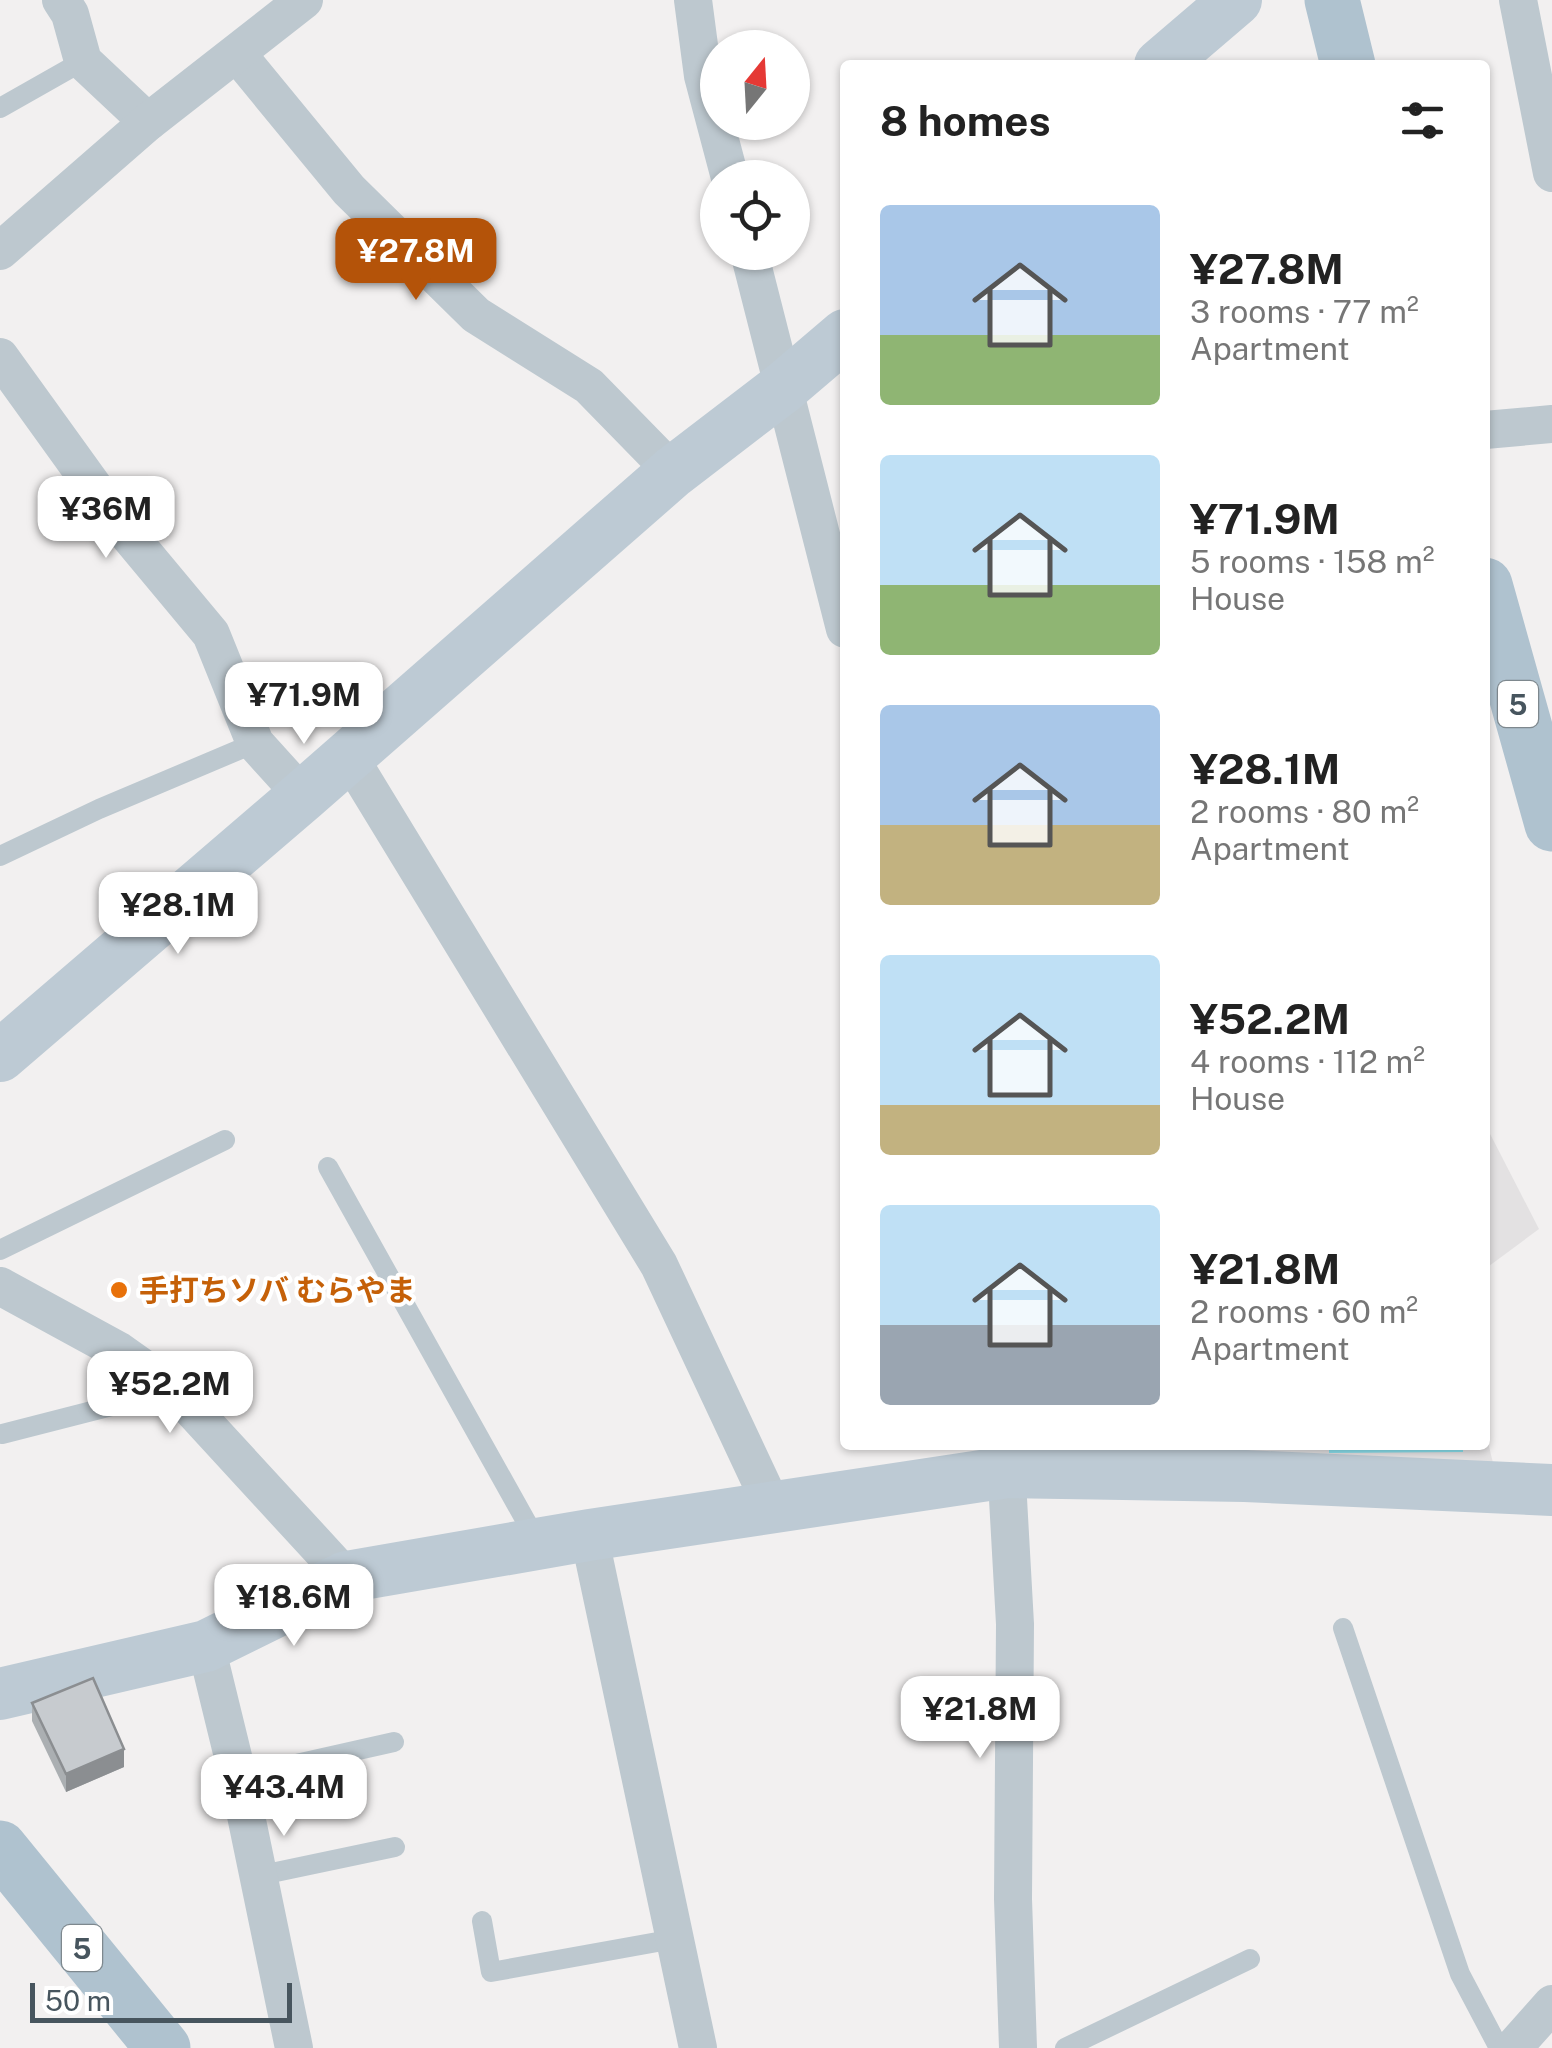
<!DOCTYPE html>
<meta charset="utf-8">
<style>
:root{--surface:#fff;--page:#f2f2f2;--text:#222;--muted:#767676;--accent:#b45309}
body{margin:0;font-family:"Public Sans","Noto Sans JP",sans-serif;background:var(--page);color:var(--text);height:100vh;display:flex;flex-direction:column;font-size:38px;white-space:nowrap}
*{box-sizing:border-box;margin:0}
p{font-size:32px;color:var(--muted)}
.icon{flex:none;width:55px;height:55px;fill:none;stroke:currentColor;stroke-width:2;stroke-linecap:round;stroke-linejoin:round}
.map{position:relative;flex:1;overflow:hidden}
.details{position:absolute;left:840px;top:60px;width:650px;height:1390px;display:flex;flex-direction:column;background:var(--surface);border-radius:10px;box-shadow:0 2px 8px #0004}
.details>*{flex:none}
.needle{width:65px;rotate:18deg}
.fabs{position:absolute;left:700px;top:30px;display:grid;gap:20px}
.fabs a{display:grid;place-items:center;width:110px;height:110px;border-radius:50%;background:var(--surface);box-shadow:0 2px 8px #0004;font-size:50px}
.scale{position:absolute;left:30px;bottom:25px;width:262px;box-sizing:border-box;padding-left:10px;border:5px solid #47555e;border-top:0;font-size:28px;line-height:35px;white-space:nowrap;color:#47555e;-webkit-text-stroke:8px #fff;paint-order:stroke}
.price{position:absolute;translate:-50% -85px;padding:0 22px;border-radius:20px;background:#fff;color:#222;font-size:32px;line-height:65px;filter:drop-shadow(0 2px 5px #0008)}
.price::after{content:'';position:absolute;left:50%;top:60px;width:30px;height:22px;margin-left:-15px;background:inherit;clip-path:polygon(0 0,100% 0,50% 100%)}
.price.active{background:var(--accent);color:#fff}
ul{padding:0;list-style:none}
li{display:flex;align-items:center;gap:30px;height:250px;padding:0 40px}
li span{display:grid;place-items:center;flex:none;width:280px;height:200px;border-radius:10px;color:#555}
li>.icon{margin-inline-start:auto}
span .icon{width:120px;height:120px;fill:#fffc;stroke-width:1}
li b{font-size:42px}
h2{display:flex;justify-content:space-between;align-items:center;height:120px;padding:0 40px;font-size:42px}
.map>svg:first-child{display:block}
.education{fill:#e3e1e2}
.water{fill:url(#water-waves)}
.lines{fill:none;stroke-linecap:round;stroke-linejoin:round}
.lane{stroke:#bdc8cf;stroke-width:20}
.street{stroke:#bdc8cf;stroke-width:38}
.secondary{stroke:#bdcad4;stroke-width:52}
.primary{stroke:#afc2cf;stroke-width:55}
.wall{fill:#abafb2}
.shaded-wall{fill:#8b8e91}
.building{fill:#c7cbcf;stroke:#8b8e91;stroke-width:2.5}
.food-dot{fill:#e8710a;stroke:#fff;stroke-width:4}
.labels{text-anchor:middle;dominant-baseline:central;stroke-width:8;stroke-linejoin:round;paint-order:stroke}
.shield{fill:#fff;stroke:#7e888e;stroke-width:2.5}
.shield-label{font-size:28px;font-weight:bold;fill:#47555e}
.food-label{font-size:30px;font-weight:bold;fill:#c56008;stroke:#fff;text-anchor:start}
</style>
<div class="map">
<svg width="1552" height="2048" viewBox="0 0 1552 2048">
<defs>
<pattern id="water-waves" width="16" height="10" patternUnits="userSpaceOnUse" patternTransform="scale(2.5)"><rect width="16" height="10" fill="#8ae1ee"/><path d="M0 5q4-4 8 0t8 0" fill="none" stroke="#73b9c4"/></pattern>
</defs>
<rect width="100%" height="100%" fill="#f2f0f0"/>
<!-- education -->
<g class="education">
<polygon points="1485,1124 1539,1229 1485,1269"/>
<polygon points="1485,1430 1494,1467 1026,1451 1025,1445 1485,1445"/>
</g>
<!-- water -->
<polygon class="water" points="1329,1445 1463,1445 1463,1452 1329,1453"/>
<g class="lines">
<!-- lane -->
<g class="lane">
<polyline points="0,108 83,61"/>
<polyline points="0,856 99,809 255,743"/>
<polyline points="328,1167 537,1541"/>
<polyline points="0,1250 225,1140"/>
<polyline points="2,1434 174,1390"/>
<polyline points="1343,1628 1460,1974 1499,2048"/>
<polyline points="238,1777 394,1742"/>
<polyline points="257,1876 395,1847"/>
<polyline points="482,1921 491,1972 674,1939"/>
<polyline points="1065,2048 1250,1959"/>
</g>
<!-- street -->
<g class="street">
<polyline points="61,0 70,14 83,61 148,122"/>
<polyline points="693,0 703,76 730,178"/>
<polyline points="1518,0 1552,173"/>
<polyline points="238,55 349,190 476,315 589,386 673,472"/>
<polyline points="0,251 148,122 304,0"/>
<polyline points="749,252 845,629"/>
<polyline points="0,357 126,532 211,634 255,743 303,796"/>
<polyline points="1485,430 1552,424"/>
<polyline points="348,755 659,1265 772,1506"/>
<polyline points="0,1286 119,1351 174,1390 346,1577"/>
<polyline points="1005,1445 1015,1624 1013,1899 1018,2048"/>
<polyline points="589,1535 698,2048"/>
<polyline points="206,1646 238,1777 294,2048"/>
<polyline points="1513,2048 1552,2004"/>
</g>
<!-- secondary -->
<g class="secondary">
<polyline points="1160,65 1236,0"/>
<polyline points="0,1056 303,796 673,472 784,387 845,335"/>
<polyline points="0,1694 206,1646 346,1577 589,1535 1008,1472 1245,1476 1552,1490"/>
</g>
<!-- primary -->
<g class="primary">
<polyline points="1332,0 1348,65"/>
<polyline points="1485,585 1552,824"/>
<polyline points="0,1848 163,2048"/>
</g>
</g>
<!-- wall -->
<polygon class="wall" points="32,1703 124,1767 66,1792 32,1721"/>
<!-- shaded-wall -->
<polygon class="shaded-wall" points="124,1749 124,1767 66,1792 66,1774"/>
<!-- building -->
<polygon class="building" points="93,1678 124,1749 66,1774 32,1703"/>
<!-- markers -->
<circle class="food-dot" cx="119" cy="1290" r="10"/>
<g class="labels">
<!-- shield labels -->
<g class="shield">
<rect x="1498" y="681" width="40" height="46" rx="8"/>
<rect x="62" y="1925" width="40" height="46" rx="8"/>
</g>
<g class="shield-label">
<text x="1518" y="704">5</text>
<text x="82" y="1948">5</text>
</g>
<!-- food labels -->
<g class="food-label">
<text x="139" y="1290">手打ちソバ むらやま</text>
</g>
</g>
</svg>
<div class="fabs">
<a><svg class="needle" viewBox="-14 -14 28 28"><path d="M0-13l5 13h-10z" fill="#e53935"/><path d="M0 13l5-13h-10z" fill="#767676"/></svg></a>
<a><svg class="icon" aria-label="locate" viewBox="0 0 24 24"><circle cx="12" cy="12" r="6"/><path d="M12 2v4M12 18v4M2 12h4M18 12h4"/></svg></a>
</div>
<div class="scale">50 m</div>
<b class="price active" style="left:416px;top:303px">¥27.8M</b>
<b class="price" style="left:106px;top:561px">¥36M</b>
<b class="price" style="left:304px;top:747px">¥71.9M</b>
<b class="price" style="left:178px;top:957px">¥28.1M</b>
<b class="price" style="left:170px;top:1436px">¥52.2M</b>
<b class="price" style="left:294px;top:1649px">¥18.6M</b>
<b class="price" style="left:980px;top:1761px">¥21.8M</b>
<b class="price" style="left:284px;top:1839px">¥43.4M</b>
<section class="details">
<h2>8 homes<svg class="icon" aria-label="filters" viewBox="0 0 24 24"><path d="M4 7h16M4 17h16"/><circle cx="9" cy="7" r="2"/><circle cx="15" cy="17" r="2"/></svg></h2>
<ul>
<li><span style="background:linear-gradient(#a9c7e8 65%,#8fb573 0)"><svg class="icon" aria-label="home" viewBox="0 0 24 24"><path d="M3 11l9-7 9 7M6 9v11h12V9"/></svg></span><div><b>¥27.8M</b><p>3 rooms · 77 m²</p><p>Apartment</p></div></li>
<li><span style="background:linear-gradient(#bfe0f5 65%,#8fb573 0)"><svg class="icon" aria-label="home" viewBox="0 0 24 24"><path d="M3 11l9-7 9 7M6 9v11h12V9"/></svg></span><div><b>¥71.9M</b><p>5 rooms · 158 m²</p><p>House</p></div></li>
<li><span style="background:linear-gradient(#a9c7e8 60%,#c2b280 0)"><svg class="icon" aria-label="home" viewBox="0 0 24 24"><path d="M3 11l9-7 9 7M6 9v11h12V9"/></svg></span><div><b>¥28.1M</b><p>2 rooms · 80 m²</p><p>Apartment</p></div></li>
<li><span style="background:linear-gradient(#bfe0f5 75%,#c2b280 0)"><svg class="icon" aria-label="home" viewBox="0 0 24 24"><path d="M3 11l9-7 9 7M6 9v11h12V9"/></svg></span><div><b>¥52.2M</b><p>4 rooms · 112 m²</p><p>House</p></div></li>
<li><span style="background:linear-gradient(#bfe0f5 60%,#9aa5b1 0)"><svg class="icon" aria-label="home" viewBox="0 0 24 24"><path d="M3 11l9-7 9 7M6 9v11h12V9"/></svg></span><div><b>¥21.8M</b><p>2 rooms · 60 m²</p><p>Apartment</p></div></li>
</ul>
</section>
</div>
